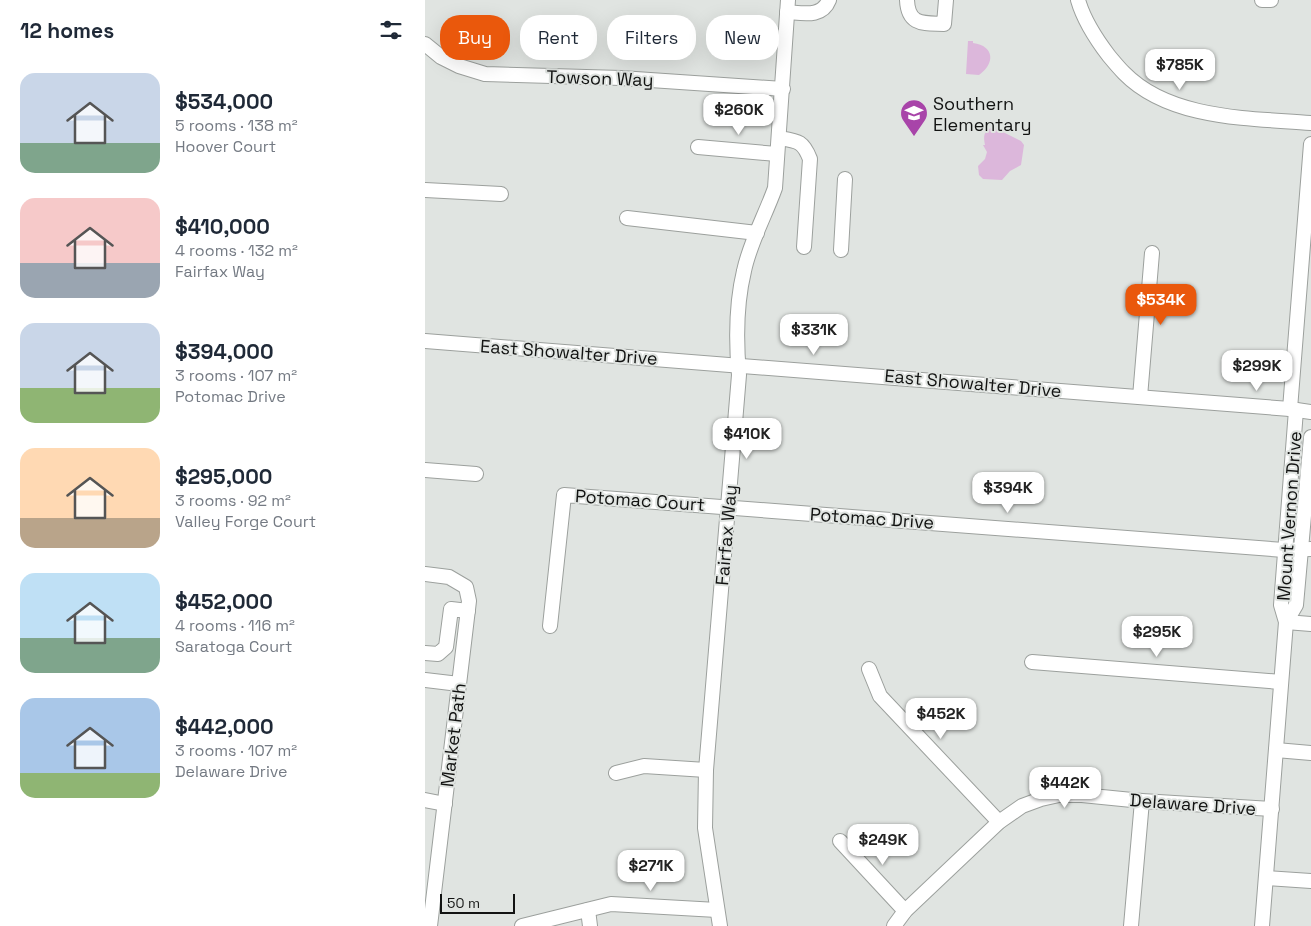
<!DOCTYPE html>
<meta charset="utf-8">
<style>
:root{--surface:#fff;--page:#f6f6f7;--text:#1f2937;--muted:#747a83;--accent:#ea580c}
body{margin:0;font-family:"Space Grotesk",sans-serif;background:var(--page);color:var(--text);height:100vh;display:flex;flex-direction:column;font-size:19px;white-space:nowrap}
*{box-sizing:border-box;margin:0}
p{font-size:16px;color:var(--muted)}
.icon{flex:none;width:28px;height:28px;fill:none;stroke:currentColor;stroke-width:2;stroke-linecap:round;stroke-linejoin:round}
.map{position:relative;flex:1;overflow:hidden}
.drawer{display:flex;flex-direction:column;background:var(--surface);width:425px}
.drawer>*{flex:none}
.banner{position:absolute;left:15px;top:15px;width:475px;height:45px;display:flex;gap:10px}
.scale{position:absolute;left:15px;bottom:12px;width:75px;box-sizing:border-box;padding-left:5px;border:2px solid #121312;border-top:0;font-size:14px;line-height:18px;white-space:nowrap;color:#121312;-webkit-text-stroke:4px #e0e4e1;paint-order:stroke}
.price{position:absolute;translate:-50% -42px;padding:0 11px;border-radius:10px;background:#fff;color:#222;font-size:16px;line-height:32px;filter:drop-shadow(0 1px 2px #0008)}
.price::after{content:'';position:absolute;left:50%;top:30px;width:15px;height:11px;margin-left:-8px;background:inherit;clip-path:polygon(0 0,100% 0,50% 100%)}
.price.current{background:var(--accent);color:#fff}
ul{padding:0;list-style:none}
li{display:flex;align-items:center;gap:15px;height:125px;padding:0 20px}
li span{display:grid;place-items:center;flex:none;width:140px;height:100px;border-radius:15px;color:#555}
li>.icon{margin-inline-start:auto}
span .icon{width:60px;height:60px;fill:#fffc;stroke-width:1}
li b{font-size:21px}
h2{display:flex;justify-content:space-between;align-items:center;height:60px;padding:0 20px;font-size:21px}
.pill{padding:0 18px;border-radius:20px;background:var(--surface);box-shadow:0 5px 20px #0002;font-size:18px;line-height:45px}
.pill.current{background:var(--accent);color:#fff}
main{display:flex;flex:1;min-height:0}
.map>svg:first-child{display:block}
.green{fill:#dcb7db}
.lines{fill:none;stroke-linecap:round;stroke-linejoin:round}
.minor-casing{stroke:#9ca09d;stroke-width:16}
.minor{stroke:#fff;stroke-width:14}
.labels{text-anchor:middle;dominant-baseline:central;stroke-width:4;stroke-linejoin:round;paint-order:stroke}
.street-label{font-size:18px;fill:#121312;stroke:#e0e4e1}
.poi-label{font-size:18px;fill:#121312;stroke:#e0e4e1;text-anchor:start}
</style>
<main>
<section class="drawer">
<h2>12 homes<svg class="icon" aria-label="filters" viewBox="0 0 24 24"><path d="M4 7h16M4 17h16"/><circle cx="9" cy="7" r="2"/><circle cx="15" cy="17" r="2"/></svg></h2>
<ul>
<li><span style="background:linear-gradient(#c9d6e8 70%,#7fa58c 0)"><svg class="icon" aria-label="home" viewBox="0 0 24 24"><path d="M3 11l9-7 9 7M6 9v11h12V9"/></svg></span><div><b>$534,000</b><p>5 rooms · 138 m²</p><p>Hoover Court</p></div></li>
<li><span style="background:linear-gradient(#f6c9c9 65%,#9aa5b1 0)"><svg class="icon" aria-label="home" viewBox="0 0 24 24"><path d="M3 11l9-7 9 7M6 9v11h12V9"/></svg></span><div><b>$410,000</b><p>4 rooms · 132 m²</p><p>Fairfax Way</p></div></li>
<li><span style="background:linear-gradient(#c9d6e8 65%,#8fb573 0)"><svg class="icon" aria-label="home" viewBox="0 0 24 24"><path d="M3 11l9-7 9 7M6 9v11h12V9"/></svg></span><div><b>$394,000</b><p>3 rooms · 107 m²</p><p>Potomac Drive</p></div></li>
<li><span style="background:linear-gradient(#ffd9b3 70%,#b9a48a 0)"><svg class="icon" aria-label="home" viewBox="0 0 24 24"><path d="M3 11l9-7 9 7M6 9v11h12V9"/></svg></span><div><b>$295,000</b><p>3 rooms · 92 m²</p><p>Valley Forge Court</p></div></li>
<li><span style="background:linear-gradient(#bfe0f5 65%,#7fa58c 0)"><svg class="icon" aria-label="home" viewBox="0 0 24 24"><path d="M3 11l9-7 9 7M6 9v11h12V9"/></svg></span><div><b>$452,000</b><p>4 rooms · 116 m²</p><p>Saratoga Court</p></div></li>
<li><span style="background:linear-gradient(#a9c7e8 75%,#8fb573 0)"><svg class="icon" aria-label="home" viewBox="0 0 24 24"><path d="M3 11l9-7 9 7M6 9v11h12V9"/></svg></span><div><b>$442,000</b><p>3 rooms · 107 m²</p><p>Delaware Drive</p></div></li>
</ul>
</section>
<div class="map">
<svg width="886" height="926" viewBox="0 0 886 926">
<rect width="100%" height="100%" fill="#e0e4e1"/>
<!-- green -->
<g class="green">
<path d="M543 41H548V43C570 46 570 64 554 75L541 74Z"/>
<path d="M568 127 596 141 599 145 596 165 585 171 577 180 558 179 554 175 553 166 560 159 562 152 558 145H560C558 135 559 131 568 127Z"/>
</g>
<g class="lines">
<!-- minor casing -->
<g class="minor-casing">
<g id="minor">
<path d="M482 0C483 26 499 23 519 24L521 0"/>
<path d="M653 0C659 21 671 39 684 56 689 62 694 68 699 73 745 120 825 118 886 123"/>
<polyline points="837,0 846,0"/>
<path d="M362 12C378 13 397 18 404 0"/>
<polyline points="0,44 16,57 34,66 60,74 196,78 358,89"/>
<path d="M354 138C373 141 378 141 385 159L379 247"/>
<polyline points="273,147 352,154"/>
<polyline points="0,190 76,194"/>
<polyline points="202,218 332,233"/>
<polyline points="416,250 420,179"/>
<polyline points="0,341 865,409 886,412"/>
<polyline points="715,397 727,253"/>
<polyline points="865,409 886,144"/>
<polyline points="0,470 51,474"/>
<polyline points="0,574 24,577 41,587 44,601 5,926"/>
<polyline points="861,622 871,605 886,437"/>
<polyline points="861,622 886,624"/>
<polyline points="125,626 139,495 859,550 886,549"/>
<polyline points="0,653 13,654 21,647 26,609 43,611"/>
<polyline points="607,662 856,682"/>
<polyline points="444,669 455,696 574,822"/>
<polyline points="0,680 34,684"/>
<polyline points="851,750 886,753"/>
<polyline points="191,773 219,766 281,770"/>
<polyline points="0,800 20,804"/>
<polyline points="415,841 480,911"/>
<polyline points="841,878 886,881"/>
<polyline points="163,910 165,926"/>
<polyline points="97,926 186,904 292,910"/>
<path d="M295 926 280 828 281 770 314 375C311 341 311 304 319 271 325 242 340 216 350 188L363 0"/>
<polyline points="469,926 480,911 574,822 597,806 616,799 634,795 657,795 717,801 847,809"/>
<polyline points="706,926 717,801"/>
<polyline points="837,926 861,622 856,605 871,410"/>
</g>
</g>
<!-- minor -->
<use href="#minor" class="minor"/>
</g>
<!-- icons -->
<defs>
<g id="school-pin" transform="scale(1.4375)"><path d="M0 17L-7.5 6A9.5 9.5 0 1 1 7.5 6Z" fill="#a844a9" stroke="#e0e4e1"/><path d="M0-5L7-2L0 1L-7-2ZM-4 1L0 2.5L4 1V4Q0 6-4 4Z" fill="#fff"/></g>
</defs>
<g fill-rule="evenodd">
<use href="#school-pin" x="489" y="113"/>
</g>
<g class="labels">
<!-- street labels -->
<g class="street-label">
<text transform="translate(175 78) rotate(2)">Towson Way</text>
<text transform="translate(144 352) rotate(4)">East Showalter Drive</text>
<text transform="translate(548 383) rotate(5)">East Showalter Drive</text>
<text transform="translate(215 500) rotate(4)">Potomac Court</text>
<text transform="translate(864 516) rotate(-86)">Mount Vernon Drive</text>
<text transform="translate(447 518) rotate(4)">Potomac Drive</text>
<text transform="translate(301 535) rotate(-85)">Fairfax Way</text>
<text transform="translate(28 735) rotate(-83)">Market Path</text>
<text transform="translate(768 804) rotate(4)">Delaware Drive</text>
</g>
<!-- poi labels -->
<g class="poi-label">
<text x="508" y="103">Southern<tspan x="508" dy="21">Elementary</tspan></text>
</g>
</g>
</svg>
<div class="scale">50 m</div>
<b class="price" style="left:755px;top:91px">$785K</b>
<b class="price" style="left:314px;top:136px">$260K</b>
<b class="price current" style="left:736px;top:326px">$534K</b>
<b class="price" style="left:389px;top:356px">$331K</b>
<b class="price" style="left:832px;top:392px">$299K</b>
<b class="price" style="left:322px;top:460px">$410K</b>
<b class="price" style="left:583px;top:514px">$394K</b>
<b class="price" style="left:732px;top:658px">$295K</b>
<b class="price" style="left:516px;top:740px">$452K</b>
<b class="price" style="left:640px;top:809px">$442K</b>
<b class="price" style="left:458px;top:866px">$249K</b>
<b class="price" style="left:226px;top:892px">$271K</b>
<div class="banner">
<a class="pill current">Buy</a>
<a class="pill">Rent</a>
<a class="pill">Filters</a>
<a class="pill">New</a>
</div>
</div>
</main>
